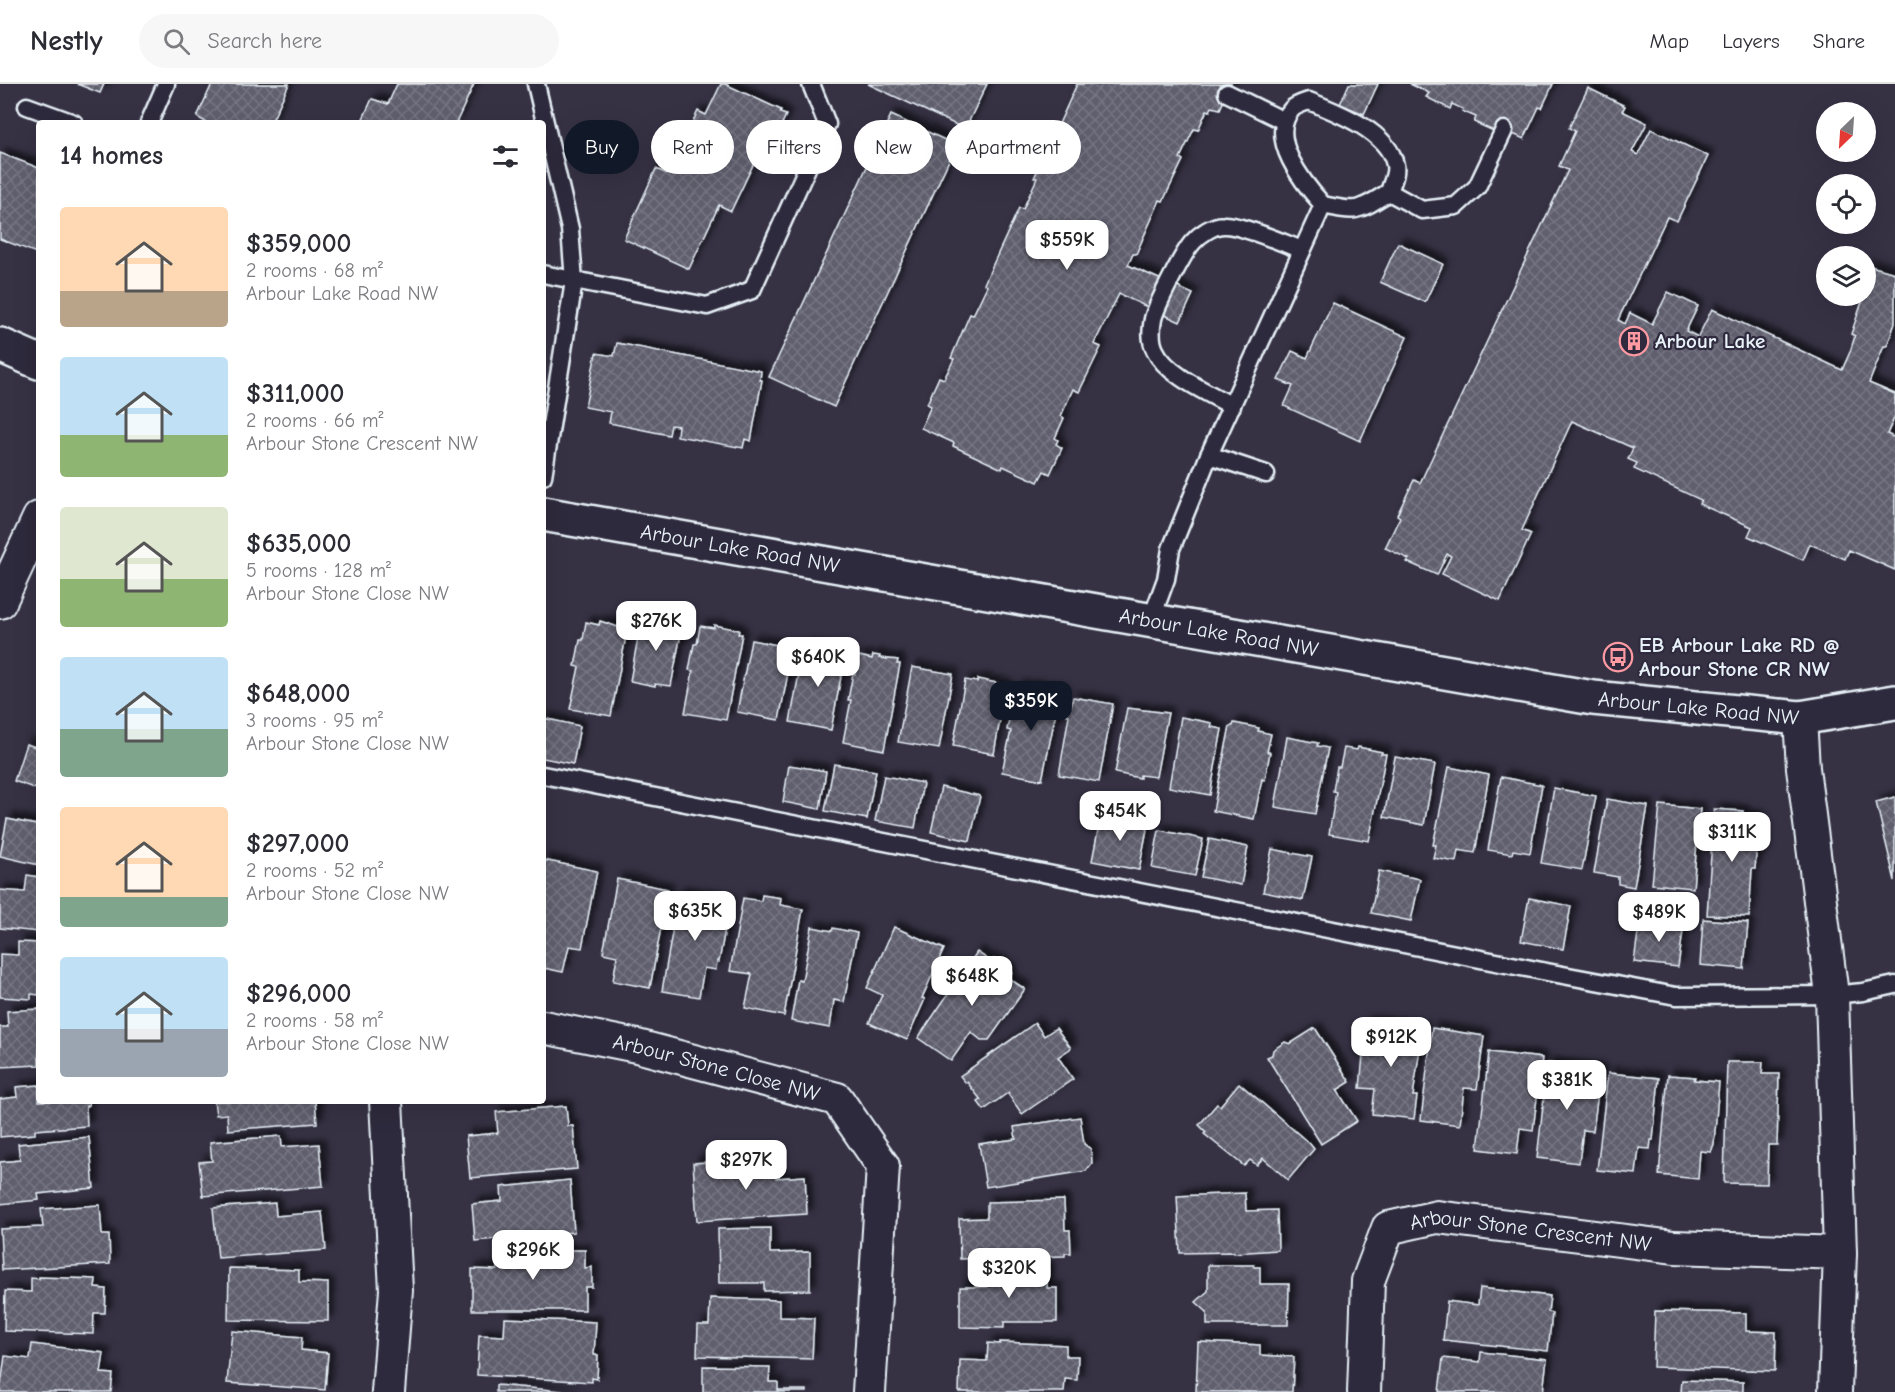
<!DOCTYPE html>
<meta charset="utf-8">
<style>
:root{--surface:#fff;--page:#f7f7f7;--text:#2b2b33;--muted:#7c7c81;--line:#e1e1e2;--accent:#111827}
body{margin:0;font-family:"Comic Neue",sans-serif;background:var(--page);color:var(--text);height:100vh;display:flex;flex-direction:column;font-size:22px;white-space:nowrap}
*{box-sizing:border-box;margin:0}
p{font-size:20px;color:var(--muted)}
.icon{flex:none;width:33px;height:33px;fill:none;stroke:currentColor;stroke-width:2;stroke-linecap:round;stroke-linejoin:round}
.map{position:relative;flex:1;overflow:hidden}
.panel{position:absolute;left:36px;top:36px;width:510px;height:984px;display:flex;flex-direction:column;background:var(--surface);border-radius:6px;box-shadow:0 6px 24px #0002}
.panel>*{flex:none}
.banner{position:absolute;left:564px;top:36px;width:570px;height:54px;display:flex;gap:12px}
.needle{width:39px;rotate:205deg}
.fabs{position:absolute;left:1816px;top:18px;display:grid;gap:12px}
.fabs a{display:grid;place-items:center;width:60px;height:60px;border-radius:50%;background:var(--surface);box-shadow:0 6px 24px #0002;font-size:30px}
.price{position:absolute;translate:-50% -51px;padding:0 14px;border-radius:12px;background:#fff;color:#222;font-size:20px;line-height:39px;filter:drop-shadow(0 2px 3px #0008)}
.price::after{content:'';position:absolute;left:50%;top:36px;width:18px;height:14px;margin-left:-9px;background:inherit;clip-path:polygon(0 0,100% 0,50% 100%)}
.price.selected{background:var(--accent);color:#fff}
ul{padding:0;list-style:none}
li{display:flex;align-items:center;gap:18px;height:150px;padding:0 24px}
li span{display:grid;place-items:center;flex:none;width:168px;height:120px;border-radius:6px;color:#555}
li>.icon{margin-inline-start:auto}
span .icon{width:72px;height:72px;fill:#fffc;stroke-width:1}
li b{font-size:26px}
h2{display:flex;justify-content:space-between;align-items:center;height:72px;padding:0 24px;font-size:26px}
.chip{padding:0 21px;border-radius:27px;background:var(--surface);box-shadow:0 6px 24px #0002;font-size:21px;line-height:54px}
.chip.selected{background:var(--accent);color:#fff}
header{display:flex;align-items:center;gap:36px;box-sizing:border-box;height:84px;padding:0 30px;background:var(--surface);border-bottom:2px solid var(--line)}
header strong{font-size:28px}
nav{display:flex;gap:33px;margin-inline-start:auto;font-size:21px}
.search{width:420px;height:54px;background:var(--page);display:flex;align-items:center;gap:15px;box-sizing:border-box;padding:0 21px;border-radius:33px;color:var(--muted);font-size:22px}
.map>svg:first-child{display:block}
.building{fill:url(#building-cross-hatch);stroke:#e8f1f8;stroke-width:1.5;filter:url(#shadow)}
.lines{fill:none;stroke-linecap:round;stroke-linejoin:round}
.lane-casing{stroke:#e8f1f8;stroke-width:21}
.street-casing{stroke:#e8f1f8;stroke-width:36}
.secondary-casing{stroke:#e8f1f8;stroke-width:38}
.lane{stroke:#2f2a3d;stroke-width:16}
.street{stroke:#2f2a3d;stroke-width:32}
.secondary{stroke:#2f2a3d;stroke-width:33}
.labels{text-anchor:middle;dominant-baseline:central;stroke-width:4.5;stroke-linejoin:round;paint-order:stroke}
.poi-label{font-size:21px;font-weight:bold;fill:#e8f1f8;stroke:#2f2a3d;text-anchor:start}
.street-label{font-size:21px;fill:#e8f1f8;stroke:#2f2a3d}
</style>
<header>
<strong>Nestly</strong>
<div class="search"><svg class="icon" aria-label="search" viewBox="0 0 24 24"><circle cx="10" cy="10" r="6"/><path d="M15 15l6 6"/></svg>Search here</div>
<nav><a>Map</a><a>Layers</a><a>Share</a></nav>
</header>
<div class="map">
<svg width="1895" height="1308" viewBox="0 0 1895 1308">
<defs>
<pattern id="building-cross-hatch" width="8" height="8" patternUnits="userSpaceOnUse" patternTransform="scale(1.5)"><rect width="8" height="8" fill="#605e6e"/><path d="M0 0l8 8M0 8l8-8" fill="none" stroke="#777683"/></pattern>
<filter id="shadow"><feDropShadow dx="5.5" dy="-5.5" stdDeviation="3" flood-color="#0009"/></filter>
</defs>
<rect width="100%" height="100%" fill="#363244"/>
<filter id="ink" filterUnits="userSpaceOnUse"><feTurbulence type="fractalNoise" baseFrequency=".0167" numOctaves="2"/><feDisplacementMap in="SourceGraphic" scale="12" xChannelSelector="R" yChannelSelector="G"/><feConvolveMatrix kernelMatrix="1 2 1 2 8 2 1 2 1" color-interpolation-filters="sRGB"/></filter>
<g filter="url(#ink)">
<!-- building -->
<g class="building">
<polygon points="77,0 104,0 100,9"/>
<polygon points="212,0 289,0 271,39 207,39 197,33"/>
<polygon points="397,0 474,0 456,39 361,39 372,15 388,20"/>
<polygon points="721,0 725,0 781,26 780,29 786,31 769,68 761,64 731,127 719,121 689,185 624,155 656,85 668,90 698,27 706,31"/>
<polygon points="868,0 987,0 965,45"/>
<polygon points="1077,0 1231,0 1220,25 1212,23 1210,27 1207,26 1198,46 1194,45 1180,74 1183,76 1163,117 1160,116 1136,170 1133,170 1128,181 1193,210 1180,238 1119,210 1094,260 1101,263 1079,308 1073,305 1061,332 1064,334 1055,354 1058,356 1056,360 1062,364 1050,390 1044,387 1038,398 1003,382 1002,385 953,362 954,359 921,344 931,322 927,320 939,293 944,295 954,275 951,274 970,230 973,231 987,202 984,200 1019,124 1023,125 1037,94 1034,94 1053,51 1056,53 1061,44 1058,42"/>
<polygon points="1349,0 1378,0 1364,30 1340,20"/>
<polygon points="1410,0 1553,0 1542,24 1539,23 1524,55 1502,45 1500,50 1474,38 1476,33 1462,27 1463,25 1452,20 1450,25 1426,13 1429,9"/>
<polygon points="1588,4 1625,22 1622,27 1647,39 1632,68 1638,71 1651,45 1708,72 1677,137 1667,133 1618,236 1625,240 1630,229 1652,240 1668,208 1698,222 1686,247 1698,253 1712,225 1842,286 1850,268 1855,252 1851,250 1864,212 1866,212 1867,181 1895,189 1895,239 1887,262 1884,262 1869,299 1895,310 1895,332 1887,350 1895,354 1895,486 1849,466 1845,475 1810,460 1803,476 1748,452 1752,443 1699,420 1701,416 1634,385 1637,379 1628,375 1633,364 1572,337 1522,446 1531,450 1500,517 1442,490 1451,472 1447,470 1437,491 1407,478 1409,475 1385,464 1400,433 1397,431 1414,396 1420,399 1568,86 1559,82 1575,47 1569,44"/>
<polygon points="891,31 956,61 834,323 769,293"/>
<polygon points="0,69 39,84 39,170 0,155"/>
<polygon points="1398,159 1443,180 1425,218 1380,198"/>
<polygon points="1333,219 1407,253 1360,357 1284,322 1293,302 1278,296 1292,267 1307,274"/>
<polygon points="617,259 761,287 760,296 762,296 751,357 745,355 743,364 677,352 678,342 671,341 669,351 609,339 611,328 585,323 596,269 614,272"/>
<polygon points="642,532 683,539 671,602 655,600 655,602 630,597"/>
<polygon points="600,537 618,543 625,542 624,546 627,547 611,632 570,625 579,583 575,582 580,556 583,556 586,538 599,541"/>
<polygon points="714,541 739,546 738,550 742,550 726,636 685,629 693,587 689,586 694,560 697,560 700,542 714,544"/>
<polygon points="751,556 783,562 782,566 792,568 779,636 737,628"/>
<polygon points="804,563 845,571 831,646 790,638"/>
<polygon points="873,571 880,572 879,574 898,576 897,580 900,580 884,666 843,658 851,616 848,616 853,589 855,590 859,572 872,575"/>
<polygon points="912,583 953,590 939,665 898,658"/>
<polygon points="978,595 1006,601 994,670 953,662 965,596 977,598"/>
<polygon points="1018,602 1031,604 1032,602 1056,607 1056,609 1060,609 1042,696 1002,688 1011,647 1007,646 1012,619 1015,619"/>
<polygon points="1073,613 1113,620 1099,698 1059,691 1069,631 1067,631 1069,622 1071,622"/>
<polygon points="1127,624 1168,629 1156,693 1140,691 1140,694 1115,689"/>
<polygon points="1181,633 1212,639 1211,643 1222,645 1210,711 1169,703"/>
<polygon points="543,634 580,642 573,680 543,674"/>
<polygon points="1234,639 1259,644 1258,647 1271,650 1267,668 1270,668 1265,696 1262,695 1254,735 1213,727 1230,642 1233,642"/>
<polygon points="1287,653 1318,659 1317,662 1328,664 1315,730 1275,723"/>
<polygon points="26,660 39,664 39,706 14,697"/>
<polygon points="1358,663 1382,668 1381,670 1386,670 1369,757 1329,750 1336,708 1333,707 1337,683 1340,683 1344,664 1357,666"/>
<polygon points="1395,673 1435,680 1424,741 1384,733"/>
<polygon points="834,680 876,687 867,735 825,727"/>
<polygon points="789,681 826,687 820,725 783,718"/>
<polygon points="1449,683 1489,691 1475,769 1458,766 1456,778 1433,774 1436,761 1433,761"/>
<polygon points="884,692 923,699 915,744 875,737"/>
<polygon points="1501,693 1542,701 1530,769 1513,766 1512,770 1488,766"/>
<polygon points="941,703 980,712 970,757 931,748"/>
<polygon points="1554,704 1596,712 1582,786 1541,779"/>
<polygon points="1895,713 1895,797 1876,718"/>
<polygon points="1607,715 1648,722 1634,803 1618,800 1618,793 1594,789"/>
<polygon points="1660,721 1700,725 1693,804 1652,800"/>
<polygon points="1714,725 1743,727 1743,731 1759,732 1755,785 1752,785 1749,833 1707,831"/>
<polygon points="1101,731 1148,740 1139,786 1092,777"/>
<polygon points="39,733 39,781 0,772 7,735 37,741"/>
<polygon points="1159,746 1203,755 1195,792 1152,784"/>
<polygon points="1209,755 1248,763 1241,801 1201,793"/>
<polygon points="1272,765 1312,773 1303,816 1263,808"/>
<polygon points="543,776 597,787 582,864 569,862 563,888 543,884"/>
<polygon points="1379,787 1420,795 1411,837 1371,829"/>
<polygon points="27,791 39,793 39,848 0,844 0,806 25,808"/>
<polygon points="617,795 668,805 650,904 613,897 617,872 603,869"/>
<polygon points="679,808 730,817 719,878 717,877 716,886 704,884 699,913 662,907"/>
<polygon points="762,811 781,814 780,821 803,825 784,932 745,924 752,890 730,887 743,814 761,817"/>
<polygon points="1529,814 1571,822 1563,865 1521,857"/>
<polygon points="1640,834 1684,840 1678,883 1634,878"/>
<polygon points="1703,835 1748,839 1744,885 1700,881"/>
<polygon points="812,843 832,847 833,844 857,849 844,918 834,916 830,944 791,937 798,896 802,897"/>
<polygon points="894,843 944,865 922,914 925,915 907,956 869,939 882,911 867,904"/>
<polygon points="18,858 39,859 39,911 31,910 31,915 0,913 0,870 18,871"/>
<polygon points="977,868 992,878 994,875 1012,888 1008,894 1025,905 989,956 981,956 971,948 951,977 918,954"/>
<polygon points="39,925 39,981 0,983 0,943 8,943 7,927"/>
<polygon points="1366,938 1423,944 1413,1012 1417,1012 1414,1035 1372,1030 1375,1005 1360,1004"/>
<polygon points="1035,939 1044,952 1056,944 1071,964 1058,973 1073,995 1022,1030 1008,1010 1009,1008 984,1026 978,1018 981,1016 967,998 966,999 960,992"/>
<polygon points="1315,944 1350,998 1337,1006 1357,1037 1321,1060 1267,973 1272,971 1273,966 1285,958 1290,960"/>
<polygon points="1432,944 1484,952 1477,1005 1464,1004 1460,1041 1421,1036"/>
<polygon points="1489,968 1542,974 1533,1046 1520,1044 1517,1070 1478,1065"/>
<polygon points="1727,978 1763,978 1762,990 1779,990 1777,1061 1768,1061 1767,1100 1724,1099"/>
<polygon points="1548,979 1601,986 1593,1047 1583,1046 1579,1079 1537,1074"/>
<polygon points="1608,989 1659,994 1653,1056 1651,1056 1650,1065 1639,1064 1636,1090 1597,1086"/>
<polygon points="1668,991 1695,993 1694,996 1719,998 1714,1060 1711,1068 1700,1067 1698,1095 1659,1091"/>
<polygon points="1239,999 1310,1060 1314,1065 1288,1096 1263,1074 1257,1081 1250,1076 1244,1082 1204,1050 1206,1048 1199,1041 1217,1020 1220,1022"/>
<polygon points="39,1001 39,1017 88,1017 89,1021 86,1022 87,1042 35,1046 35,1050 0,1053 0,1015 17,1013 16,1003"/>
<polygon points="214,1017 315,1017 317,1039 228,1046 227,1030 216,1031"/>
<polygon points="566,1022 568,1042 573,1042 577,1085 470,1094 466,1052 498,1049 496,1028"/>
<polygon points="1080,1033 1084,1060 1091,1065 1092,1079 1086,1087 986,1103 979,1060 1016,1055 1014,1043"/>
<polygon points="281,1052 282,1063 319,1060 323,1102 203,1112 199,1078 212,1077 210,1058"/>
<polygon points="89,1053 94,1104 38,1110 39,1116 0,1120 0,1078 20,1076 18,1060"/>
<polygon points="775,1074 776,1094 805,1092 807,1130 697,1137 693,1079"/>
<polygon points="570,1096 574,1148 475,1157 472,1120 502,1117 501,1103"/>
<polygon points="1245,1109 1246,1127 1277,1126 1278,1166 1234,1169 1234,1168 1180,1169 1177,1112"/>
<polygon points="1064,1116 1065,1146 1070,1146 1071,1169 1065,1169 1065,1172 960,1175 959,1135 987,1134 987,1118"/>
<polygon points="275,1119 276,1132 322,1128 326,1166 218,1174 213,1124"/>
<polygon points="100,1121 102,1151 109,1151 110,1180 2,1186 0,1145 43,1143 41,1125"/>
<polygon points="770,1144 770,1169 810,1168 810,1206 764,1207 764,1199 719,1199 718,1145"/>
<polygon points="497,1166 585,1166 585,1184 592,1183 592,1203 585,1203 585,1226 472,1226 472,1185 497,1186"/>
<polygon points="1208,1181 1254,1181 1254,1183 1260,1183 1260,1200 1289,1200 1288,1241 1207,1241 1207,1228 1196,1218 1208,1207"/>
<polygon points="988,1183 1048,1184 1047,1204 1057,1204 1057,1238 1004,1238 1004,1244 960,1243 960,1203 987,1203"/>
<polygon points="229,1184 299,1186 299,1198 328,1199 328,1237 228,1236"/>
<polygon points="39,1193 96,1195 95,1204 106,1205 105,1229 94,1229 93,1250 4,1247 5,1207 31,1208 31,1194 39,1195"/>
<polygon points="1480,1204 1550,1212 1548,1228 1552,1229 1548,1267 1443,1256 1447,1217 1478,1221"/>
<polygon points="710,1214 779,1216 779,1233 814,1234 812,1275 697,1272 698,1241 709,1241"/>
<polygon points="1655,1227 1746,1229 1746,1247 1776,1248 1775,1287 1653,1283"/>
<polygon points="505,1234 596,1238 594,1271 598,1271 597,1295 592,1294 592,1298 477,1291 479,1251 504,1252"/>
<polygon points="232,1247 302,1253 301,1266 328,1269 325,1306 227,1299"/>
<polygon points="1000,1258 1066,1261 1066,1272 1078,1272 1077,1296 1065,1295 1064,1308 959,1308 960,1276 987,1277 988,1259 1000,1260"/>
<polygon points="1198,1258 1260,1261 1260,1271 1294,1273 1292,1308 1196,1308"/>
<polygon points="32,1260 104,1269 101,1289 113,1290 111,1308 0,1308 5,1272 30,1275"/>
<polygon points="1481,1268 1547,1275 1543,1308 1439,1308 1443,1274 1480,1278"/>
<polygon points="703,1282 770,1283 769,1298 778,1298 778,1306 807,1306 807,1308 703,1308"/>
<polygon points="1682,1296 1743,1298 1743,1308 1681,1308"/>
<polygon points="496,1301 573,1308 496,1308"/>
</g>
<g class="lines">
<!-- lane casing -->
<g class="lane-casing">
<g id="lane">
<polyline points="536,0 570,145 574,197 543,392"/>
<polyline points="1227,9 1284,37"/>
<polyline points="27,22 74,39"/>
<polyline points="149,39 166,0"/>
<polyline points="1389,108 1422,126 1456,122 1477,103 1504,46"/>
<polyline points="543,190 707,222 752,206 827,40 811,0"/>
<path d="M1232 322C1209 309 1166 291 1155 266 1150 256 1151 246 1153 235 1156 222 1184 167 1193 158 1200 150 1213 141 1224 141 1239 140 1286 160 1302 166"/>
<polyline points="1209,371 1266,390"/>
<path d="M1151 536 1166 495 1171 465 1209 371 1323 121C1359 129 1358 127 1389 108 1391 101 1397 89 1395 81 1389 48 1337 28 1309 17 1303 19 1296 21 1292 25 1266 53 1304 100 1323 121"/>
<polyline points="543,691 1552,889 1676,912 1832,911 1863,908 1895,901"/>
</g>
</g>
<!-- street casing -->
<g class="street-casing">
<g id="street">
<polyline points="0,518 39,434"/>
<polyline points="1800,634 1803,684 1832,911 1840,1169 1835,1308"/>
<path id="s1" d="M543 943 637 962 837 1015 883 1082 869 1308"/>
<polyline points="386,1017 396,1206 388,1308"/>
<path id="s2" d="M1364 1308 1368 1197 1388 1144 1437 1133 1674 1163 1840 1169"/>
</g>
</g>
<!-- secondary casing -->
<g class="secondary-casing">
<g id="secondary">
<polyline points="0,261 39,278"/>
<path id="s3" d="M543 430 1593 614 1800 634 1895 618"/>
</g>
</g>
<!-- lane -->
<use href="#lane" class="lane"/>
<!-- street -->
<use href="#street" class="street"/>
<!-- secondary -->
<use href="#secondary" class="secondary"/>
</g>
</g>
<!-- icons -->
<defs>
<g id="building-ring" transform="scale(1.5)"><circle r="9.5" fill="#2f2a3d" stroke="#ff9aa2" stroke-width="1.5"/><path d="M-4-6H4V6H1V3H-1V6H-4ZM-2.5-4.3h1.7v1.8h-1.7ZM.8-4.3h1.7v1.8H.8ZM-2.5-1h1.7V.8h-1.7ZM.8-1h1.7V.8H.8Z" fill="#ff9aa2"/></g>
<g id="bus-ring" transform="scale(1.5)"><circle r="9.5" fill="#2f2a3d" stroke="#ff9aa2" stroke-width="1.5"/><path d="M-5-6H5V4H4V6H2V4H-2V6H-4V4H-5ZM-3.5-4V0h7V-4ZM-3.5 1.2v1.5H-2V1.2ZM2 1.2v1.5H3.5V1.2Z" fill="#ff9aa2"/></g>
</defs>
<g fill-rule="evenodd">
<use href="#building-ring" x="1634" y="257"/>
<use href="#bus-ring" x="1618" y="573"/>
</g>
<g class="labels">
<!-- poi labels -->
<g class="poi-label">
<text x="1655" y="257">Arbour Lake</text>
<text x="1639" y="561">EB Arbour Lake RD @<tspan x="1639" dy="24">Arbour Stone CR NW</tspan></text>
</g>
<!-- street labels -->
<g class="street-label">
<text stroke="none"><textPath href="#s3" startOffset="200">Arbour Lake Road NW</textPath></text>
<text stroke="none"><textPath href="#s3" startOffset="686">Arbour Lake Road NW</textPath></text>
<text stroke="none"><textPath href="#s3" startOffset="1172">Arbour Lake Road NW</textPath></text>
<text stroke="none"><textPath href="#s1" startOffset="178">Arbour Stone Close NW</textPath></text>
<text stroke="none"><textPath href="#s2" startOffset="312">Arbour Stone Crescent NW</textPath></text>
</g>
</g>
</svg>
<div class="fabs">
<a><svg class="needle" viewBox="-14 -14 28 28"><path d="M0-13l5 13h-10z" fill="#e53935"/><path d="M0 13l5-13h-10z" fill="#7c7c81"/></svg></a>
<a><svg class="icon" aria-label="locate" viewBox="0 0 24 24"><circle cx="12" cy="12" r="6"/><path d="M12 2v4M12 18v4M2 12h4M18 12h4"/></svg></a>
<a><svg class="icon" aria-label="layers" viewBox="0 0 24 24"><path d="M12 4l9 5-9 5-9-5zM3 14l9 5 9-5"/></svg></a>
</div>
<b class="price" style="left:1067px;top:187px">$559K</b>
<b class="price" style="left:656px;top:568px">$276K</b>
<b class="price" style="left:818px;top:604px">$640K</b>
<b class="price selected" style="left:1031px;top:648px">$359K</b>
<b class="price" style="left:1120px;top:758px">$454K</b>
<b class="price" style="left:1732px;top:779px">$311K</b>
<b class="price" style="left:695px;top:858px">$635K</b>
<b class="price" style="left:1659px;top:859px">$489K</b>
<b class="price" style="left:972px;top:923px">$648K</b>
<b class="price" style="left:1391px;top:984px">$912K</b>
<b class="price" style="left:1567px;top:1027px">$381K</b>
<b class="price" style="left:746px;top:1107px">$297K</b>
<b class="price" style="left:533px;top:1197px">$296K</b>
<b class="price" style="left:1009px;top:1215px">$320K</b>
<div class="banner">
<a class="chip selected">Buy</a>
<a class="chip">Rent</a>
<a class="chip">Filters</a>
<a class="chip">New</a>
<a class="chip">Apartment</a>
</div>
<section class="panel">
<h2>14 homes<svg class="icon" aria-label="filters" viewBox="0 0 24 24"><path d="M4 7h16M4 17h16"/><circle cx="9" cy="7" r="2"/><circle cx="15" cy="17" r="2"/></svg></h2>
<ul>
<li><span style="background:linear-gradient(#ffd9b3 70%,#b9a48a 0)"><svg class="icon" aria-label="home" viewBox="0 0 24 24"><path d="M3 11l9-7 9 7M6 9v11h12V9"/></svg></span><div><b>$359,000</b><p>2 rooms · 68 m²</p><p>Arbour Lake Road NW</p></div></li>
<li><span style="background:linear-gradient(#bfe0f5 65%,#8fb573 0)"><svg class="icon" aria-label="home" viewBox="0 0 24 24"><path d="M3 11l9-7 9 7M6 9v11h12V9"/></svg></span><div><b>$311,000</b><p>2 rooms · 66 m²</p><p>Arbour Stone Crescent NW</p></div></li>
<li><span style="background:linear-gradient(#dfe7d0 60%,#8fb573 0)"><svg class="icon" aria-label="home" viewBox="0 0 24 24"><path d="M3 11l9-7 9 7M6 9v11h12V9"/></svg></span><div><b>$635,000</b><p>5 rooms · 128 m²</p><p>Arbour Stone Close NW</p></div></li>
<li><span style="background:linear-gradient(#bfe0f5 60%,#7fa58c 0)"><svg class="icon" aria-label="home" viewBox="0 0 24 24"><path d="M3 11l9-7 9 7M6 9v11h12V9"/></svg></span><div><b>$648,000</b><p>3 rooms · 95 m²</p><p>Arbour Stone Close NW</p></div></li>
<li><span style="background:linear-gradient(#ffd9b3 75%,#7fa58c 0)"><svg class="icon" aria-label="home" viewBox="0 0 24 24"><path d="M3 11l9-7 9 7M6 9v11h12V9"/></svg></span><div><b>$297,000</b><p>2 rooms · 52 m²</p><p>Arbour Stone Close NW</p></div></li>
<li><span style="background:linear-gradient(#bfe0f5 60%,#9aa5b1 0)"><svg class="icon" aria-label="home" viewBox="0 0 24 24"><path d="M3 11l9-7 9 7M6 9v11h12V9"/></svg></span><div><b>$296,000</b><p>2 rooms · 58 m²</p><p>Arbour Stone Close NW</p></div></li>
</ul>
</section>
</div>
